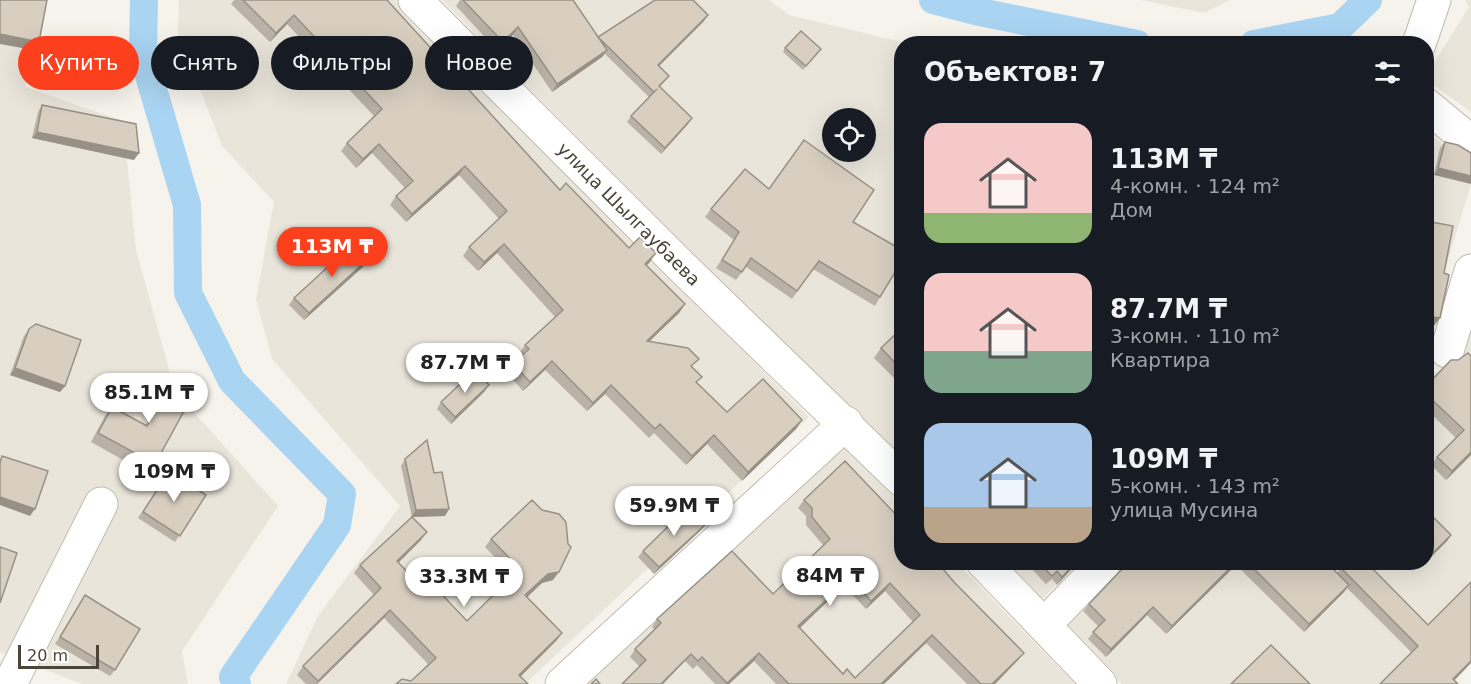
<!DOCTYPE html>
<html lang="ru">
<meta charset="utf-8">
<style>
:root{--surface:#171b24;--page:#20242c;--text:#f1f3f6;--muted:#9ea1a6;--accent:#fc3f1d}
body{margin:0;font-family:"DejaVu Sans",sans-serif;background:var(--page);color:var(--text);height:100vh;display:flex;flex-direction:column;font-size:22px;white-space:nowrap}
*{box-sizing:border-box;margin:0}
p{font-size:20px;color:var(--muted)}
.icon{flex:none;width:33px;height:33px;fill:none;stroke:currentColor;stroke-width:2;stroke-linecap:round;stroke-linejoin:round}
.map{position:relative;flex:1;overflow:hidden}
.details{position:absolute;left:894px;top:36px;width:540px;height:534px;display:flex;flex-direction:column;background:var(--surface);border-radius:24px;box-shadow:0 6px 24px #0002}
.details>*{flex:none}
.guide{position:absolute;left:18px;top:36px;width:570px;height:54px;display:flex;gap:12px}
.controls{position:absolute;left:822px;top:108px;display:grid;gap:12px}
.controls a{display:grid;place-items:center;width:54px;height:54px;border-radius:50%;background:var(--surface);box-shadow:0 6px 24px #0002;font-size:30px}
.scale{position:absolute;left:18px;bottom:15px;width:81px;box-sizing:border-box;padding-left:6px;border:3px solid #4b4439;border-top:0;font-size:16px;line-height:21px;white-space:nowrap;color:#4b4439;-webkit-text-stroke:4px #fff;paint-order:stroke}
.price{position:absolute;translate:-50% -51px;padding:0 14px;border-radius:21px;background:#fff;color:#222;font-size:20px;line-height:39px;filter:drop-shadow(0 2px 3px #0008)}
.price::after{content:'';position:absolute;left:50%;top:36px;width:18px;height:14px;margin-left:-9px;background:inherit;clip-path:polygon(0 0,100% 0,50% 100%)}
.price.active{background:var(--accent);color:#fff}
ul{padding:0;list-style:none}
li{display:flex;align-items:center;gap:18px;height:150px;padding:0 30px}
li span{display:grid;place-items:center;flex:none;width:168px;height:120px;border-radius:18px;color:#555}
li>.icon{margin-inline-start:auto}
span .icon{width:72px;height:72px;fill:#fffc;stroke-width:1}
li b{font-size:26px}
h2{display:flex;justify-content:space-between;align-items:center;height:72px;padding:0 30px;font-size:26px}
.tag{padding:0 21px;border-radius:27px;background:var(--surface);box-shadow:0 6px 24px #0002;font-size:21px;line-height:54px}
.tag.active{background:var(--accent);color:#fff}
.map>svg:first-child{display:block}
.residential{fill:#eae5da;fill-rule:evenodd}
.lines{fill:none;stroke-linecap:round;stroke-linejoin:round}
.canal{stroke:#a9d4f2;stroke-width:28}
.minor-casing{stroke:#c2bbae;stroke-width:35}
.minor{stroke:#fff;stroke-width:33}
.wall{fill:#bab2a6;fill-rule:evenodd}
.shaded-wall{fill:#979187}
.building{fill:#d8cfc1;stroke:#979187;stroke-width:1.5;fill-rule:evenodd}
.labels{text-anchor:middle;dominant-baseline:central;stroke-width:4.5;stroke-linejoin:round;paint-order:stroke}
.street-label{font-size:18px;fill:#4b4439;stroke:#fff}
</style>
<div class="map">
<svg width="1471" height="684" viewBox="0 0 1471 684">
<rect width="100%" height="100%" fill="#f6f3ec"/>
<!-- residential -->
<g class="residential">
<polygon points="0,0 44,0 25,87 123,121 136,250 175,391 278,506 182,651 188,684 82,684 0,652"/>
<polygon points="179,0 395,0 809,417 525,684 286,684 318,616 400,506 272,359 256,299 274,202 222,146 178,32"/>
<path d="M442 0H769L789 15 906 43 902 44 901 465ZM832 118H866V152H832Z"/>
<polygon points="1141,0 1230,0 1204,13"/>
<polygon points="1465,0 1471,0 1471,112 1427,80 1427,74 1469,7"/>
<polygon points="1426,133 1471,162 1471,184 1428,326"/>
<polygon points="1471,325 1471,658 1445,684 1122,684 1053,618 1110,563 1426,562 1427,371 1454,376"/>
<polygon points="826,427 901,505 902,562 957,563 1075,684 553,684"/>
<polygon points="998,563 1078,563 1038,603"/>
</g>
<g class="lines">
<!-- canal -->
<g class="canal">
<polyline points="144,0 143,55 187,205 188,293 232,381 342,494 337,525 233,677 237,684"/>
<polyline points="933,0 975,11 1137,44"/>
<polyline points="1254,44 1340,27 1368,0"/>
</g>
<!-- minor casing -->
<g class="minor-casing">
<g id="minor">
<polyline points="415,0 681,266 902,480"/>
<polyline points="1419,44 1434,0"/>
<polyline points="1426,105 1471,142"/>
<polyline points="1447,351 1471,271"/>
<polyline points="983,562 1100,684"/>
<polyline points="1044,625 1105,562"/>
<polyline points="10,684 101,504"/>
<polyline points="562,684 846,423"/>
</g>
</g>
<!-- minor -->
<use href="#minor" class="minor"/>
</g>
<!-- wall -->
<g class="wall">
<polygon points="234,0 387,0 560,190 629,248 650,262 646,265 685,304 679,313 650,341 693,368 697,383 727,412 802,420 796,429 742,481 707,444 686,465 654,433 649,438 605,394 587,411 545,370 523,391 507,373 513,364 521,356 519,354 525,345 555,317 497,253 478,271 463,256 469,247 499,219 459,175 406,222 390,205 396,196 405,188 372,153 356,168 341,151 347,143 374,116 287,24 270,42 231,4"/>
<polygon points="460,0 573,0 598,37 704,21 659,66 669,76 660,87 692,118 688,124 661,154 627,122 631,116 649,97 605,54 602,57 552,92 513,35 497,50 456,6"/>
<polygon points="785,48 821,49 803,70 783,52"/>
<polygon points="42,105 134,160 32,138 38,112"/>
<polygon points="1445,142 1471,153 1434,175 1440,148"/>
<polygon points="769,189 853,222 880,297 875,306 813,269 792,299 746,267 736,280 716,268 734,240 705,217 711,209"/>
<polygon points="365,265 304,320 289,305 294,298"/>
<polygon points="902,328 902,386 874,358 881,348"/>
<polygon points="29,329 65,386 60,392 10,375 24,336"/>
<polygon points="1471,356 1471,455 1446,480 1431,465 1437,457 1456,438 1426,409 1426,386 1458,360"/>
<polygon points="173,379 155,464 148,474 91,442 105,416 112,407 146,425 166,389"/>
<polygon points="489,385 484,392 451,424 437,409 441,402"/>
<polygon points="405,459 434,473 445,516 412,517 421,540 398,563 427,593 467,621 513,576 485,547 491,539 553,580 542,583 527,597 562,633 556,641 521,676 411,681 428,664 384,618 317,684 306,684 297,675 303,666 374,595 354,573 360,565 412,517 401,466"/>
<polygon points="169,471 206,495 175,542 138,518"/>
<path d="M804 500 954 582 1024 653 1018 660 995 684H967L926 643 884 684H776L754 661 729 684H715L697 665 693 669 685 661 640 667 630 657 635 649 655 630 652 627 657 619 773 594 823 545 806 525V516L798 508ZM844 586 866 609 885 591 913 622 855 678 843 674 800 628Z"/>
<polygon points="1426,510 1451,535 1447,541 1427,561 1426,560"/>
<polygon points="700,531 654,574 638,557 643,551"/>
<polygon points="1025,562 1078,562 1057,585 1052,579 1046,584"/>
<polygon points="1122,562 1138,562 1140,564 1142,562 1326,562 1337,573 1341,568 1428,625 1471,663 1412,653 1347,588 1344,592 1304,632 1236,565 1166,634 1147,615 1106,657 1088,639 1098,626 1083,611 1089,604 1119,572"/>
<polygon points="85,595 115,670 110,676 55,644"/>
</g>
<!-- shaded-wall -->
<g class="shaded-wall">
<polygon points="294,15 287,24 270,42 276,33"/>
<polygon points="708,15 704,21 654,71 658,65"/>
<polygon points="518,27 513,35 497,50 503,42"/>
<polygon points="0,34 39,42 33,50 0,44"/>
<polygon points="607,50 602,57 552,92 557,84"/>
<polygon points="692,118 688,124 661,154 665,148"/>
<polygon points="37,132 139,153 134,160 32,138"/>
<polygon points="379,144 372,153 356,168 363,159"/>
<polygon points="465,166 459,175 406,222 412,214"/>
<polygon points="1438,168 1471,176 1471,184 1434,175"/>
<polygon points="504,244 497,253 478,271 484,262"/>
<polygon points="656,253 650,262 639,273 645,264"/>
<polygon points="369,258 365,265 304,320 309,313"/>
<polygon points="685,304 679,313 641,349 647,341"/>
<polygon points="1426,316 1440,318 1434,326 1426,325"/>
<polygon points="552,361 545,370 523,391 530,382"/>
<polygon points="15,368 65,386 60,392 10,375"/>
<polygon points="489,385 484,392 451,424 455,417"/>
<polygon points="611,385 605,394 587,411 593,403"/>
<polygon points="802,420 796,429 742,481 748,472"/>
<polygon points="714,435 707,444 686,465 692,456"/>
<polygon points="1471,452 1471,455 1446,480 1452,471"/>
<polygon points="0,497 35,509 30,516 0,505"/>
<polygon points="449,509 445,516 411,517 416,510"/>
<polygon points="705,525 700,531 654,574 659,567"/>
<polygon points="427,532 421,540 391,570 397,561"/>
<polygon points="1451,535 1447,541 1427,561 1432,554"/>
<polygon points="1076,562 1078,562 1057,585 1062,577"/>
<polygon points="1236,562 1238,562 1236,565 1166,634 1172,626"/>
<polygon points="559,572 553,580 542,583 520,604 525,595 548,574"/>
<polygon points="850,578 844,586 793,634 798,626"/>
<polygon points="890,583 885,591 866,609 871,601"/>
<polygon points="1349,585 1344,592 1304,632 1309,624"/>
<polygon points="1153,607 1147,615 1106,657 1111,649"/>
<polygon points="390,610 384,618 317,684 316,684"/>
<polygon points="562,633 556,641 514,683 519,675"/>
<polygon points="932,635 926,643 884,684 881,684"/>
<polygon points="759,653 754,661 729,684 726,684"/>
<polygon points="1024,653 1018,660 995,684 992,684"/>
<polygon points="691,654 685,661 663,684 661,684"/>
<polygon points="1471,661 1471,663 1451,684 1453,679"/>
</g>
<!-- building -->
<g class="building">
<polygon points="0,0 47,0 39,42 0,34"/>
<polygon points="243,0 387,0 560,190 566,183 629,248 640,237 656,253 645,264 685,304 647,341 688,348 699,359 691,366 702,377 696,382 727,412 763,379 802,420 748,472 714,435 692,456 660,424 655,429 611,385 593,403 552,361 530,382 513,364 529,349 525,345 563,310 504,244 484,262 469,247 507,211 465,166 412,214 396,196 413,181 379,144 363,159 347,143 382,109 294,15 276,33"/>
<polygon points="463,0 573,0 607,50 557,84 518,27 503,42"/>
<polygon points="655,0 693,0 708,15 658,65 669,76 659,86 692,118 665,148 631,116 657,89 654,92 598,37"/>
<polygon points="801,31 821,49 806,66 785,48"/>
<polygon points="42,105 136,124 139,153 37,132"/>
<polygon points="804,140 874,190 853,222 902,250 902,261 880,297 819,261 797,291 751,258 742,272 722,260 739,232 711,209 745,169 769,189"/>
<polygon points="1445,142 1458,145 1471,153 1471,176 1438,168"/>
<polygon points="1426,221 1453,226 1444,273 1449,275 1440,318 1426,316"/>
<polygon points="355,242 369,258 309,313 294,298"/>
<polygon points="36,324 81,340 65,386 15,368 29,329"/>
<polygon points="902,328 902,370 881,348"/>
<polygon points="1468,353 1471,356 1471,452 1452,471 1437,457 1464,430 1426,394 1426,386 1451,360 1458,360"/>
<polygon points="475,370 489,385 455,417 441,402"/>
<polygon points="173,379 195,391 155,464 98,433 112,407 147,426"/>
<polygon points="427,440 434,473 442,472 449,509 416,510 405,459"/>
<polygon points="2,456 48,471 35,509 0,497 0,463"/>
<path d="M845 461 902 521V562H937L954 582 1024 653 992 684H981L932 635 881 684H789L759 653 727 683 702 657 698 661 691 654 661 684H622L646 660 635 649 661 623 657 619 732 551 773 594 830 539 812 517V508L804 500ZM850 578 871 601 890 583 920 615 855 678 847 669 843 674 798 626Z"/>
<polygon points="169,471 206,495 180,536 143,512"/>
<polygon points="532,500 542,510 559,514 566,522 568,544 571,547 559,572 548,574 525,595 562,633 519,675 528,684 396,684 402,679 411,681 436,658 390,610 318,681 303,666 381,588 360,565 412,517 427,532 397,561 427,593 434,586 467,621 520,569 491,539"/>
<polygon points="688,507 705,525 659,567 643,551"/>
<polygon points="1426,510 1451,535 1432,554 1426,549"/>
<polygon points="0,547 17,553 0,603"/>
<polygon points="1038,562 1076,562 1062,577 1057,571 1052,576"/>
<polygon points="1125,562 1138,562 1140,564 1142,562 1236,562 1172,626 1153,607 1111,649 1093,632 1105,620 1089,604 1124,567"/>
<polygon points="1247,562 1326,562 1349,585 1309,624"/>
<polygon points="1347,562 1366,562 1428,625 1471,582 1471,661 1453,679 1458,684 1380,684 1418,646 1341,568"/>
<polygon points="85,595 140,629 115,670 60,637"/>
<polygon points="1271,645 1310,684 1231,684"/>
<polygon points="596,679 600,684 591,684"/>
</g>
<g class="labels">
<!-- street labels -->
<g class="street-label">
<text transform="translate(629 214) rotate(45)">улица Шылгаубаева</text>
</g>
</g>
</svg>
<div class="controls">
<a><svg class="icon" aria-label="locate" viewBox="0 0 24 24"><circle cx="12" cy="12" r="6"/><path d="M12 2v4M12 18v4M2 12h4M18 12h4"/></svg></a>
</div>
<div class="scale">20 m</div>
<b class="price active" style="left:332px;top:278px">113M ₸</b>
<b class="price" style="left:465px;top:394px">87.7M ₸</b>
<b class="price" style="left:149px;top:424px">85.1M ₸</b>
<b class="price" style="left:174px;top:503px">109M ₸</b>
<b class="price" style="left:674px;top:537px">59.9M ₸</b>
<b class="price" style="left:830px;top:607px">84M ₸</b>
<b class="price" style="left:464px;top:608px">33.3M ₸</b>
<div class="guide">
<a class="tag active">Купить</a>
<a class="tag">Снять</a>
<a class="tag">Фильтры</a>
<a class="tag">Новое</a>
</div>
<section class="details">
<h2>Объектов: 7<svg class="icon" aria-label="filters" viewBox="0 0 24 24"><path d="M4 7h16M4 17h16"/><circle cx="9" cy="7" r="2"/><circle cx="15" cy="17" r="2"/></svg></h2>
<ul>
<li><span style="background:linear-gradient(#f6c9c9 75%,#8fb573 0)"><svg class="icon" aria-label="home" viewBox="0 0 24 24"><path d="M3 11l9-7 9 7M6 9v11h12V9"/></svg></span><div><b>113M ₸</b><p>4-комн. · 124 m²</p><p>Дом</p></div></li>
<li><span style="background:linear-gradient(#f6c9c9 65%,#7fa58c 0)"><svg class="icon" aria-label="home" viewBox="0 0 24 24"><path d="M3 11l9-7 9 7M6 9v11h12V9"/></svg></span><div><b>87.7M ₸</b><p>3-комн. · 110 m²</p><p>Квартира</p></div></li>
<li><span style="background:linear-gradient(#a9c7e8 70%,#b9a48a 0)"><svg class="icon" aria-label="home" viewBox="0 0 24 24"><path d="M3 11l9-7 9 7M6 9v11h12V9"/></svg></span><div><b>109M ₸</b><p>5-комн. · 143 m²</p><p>улица Мусина</p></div></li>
</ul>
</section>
</div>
